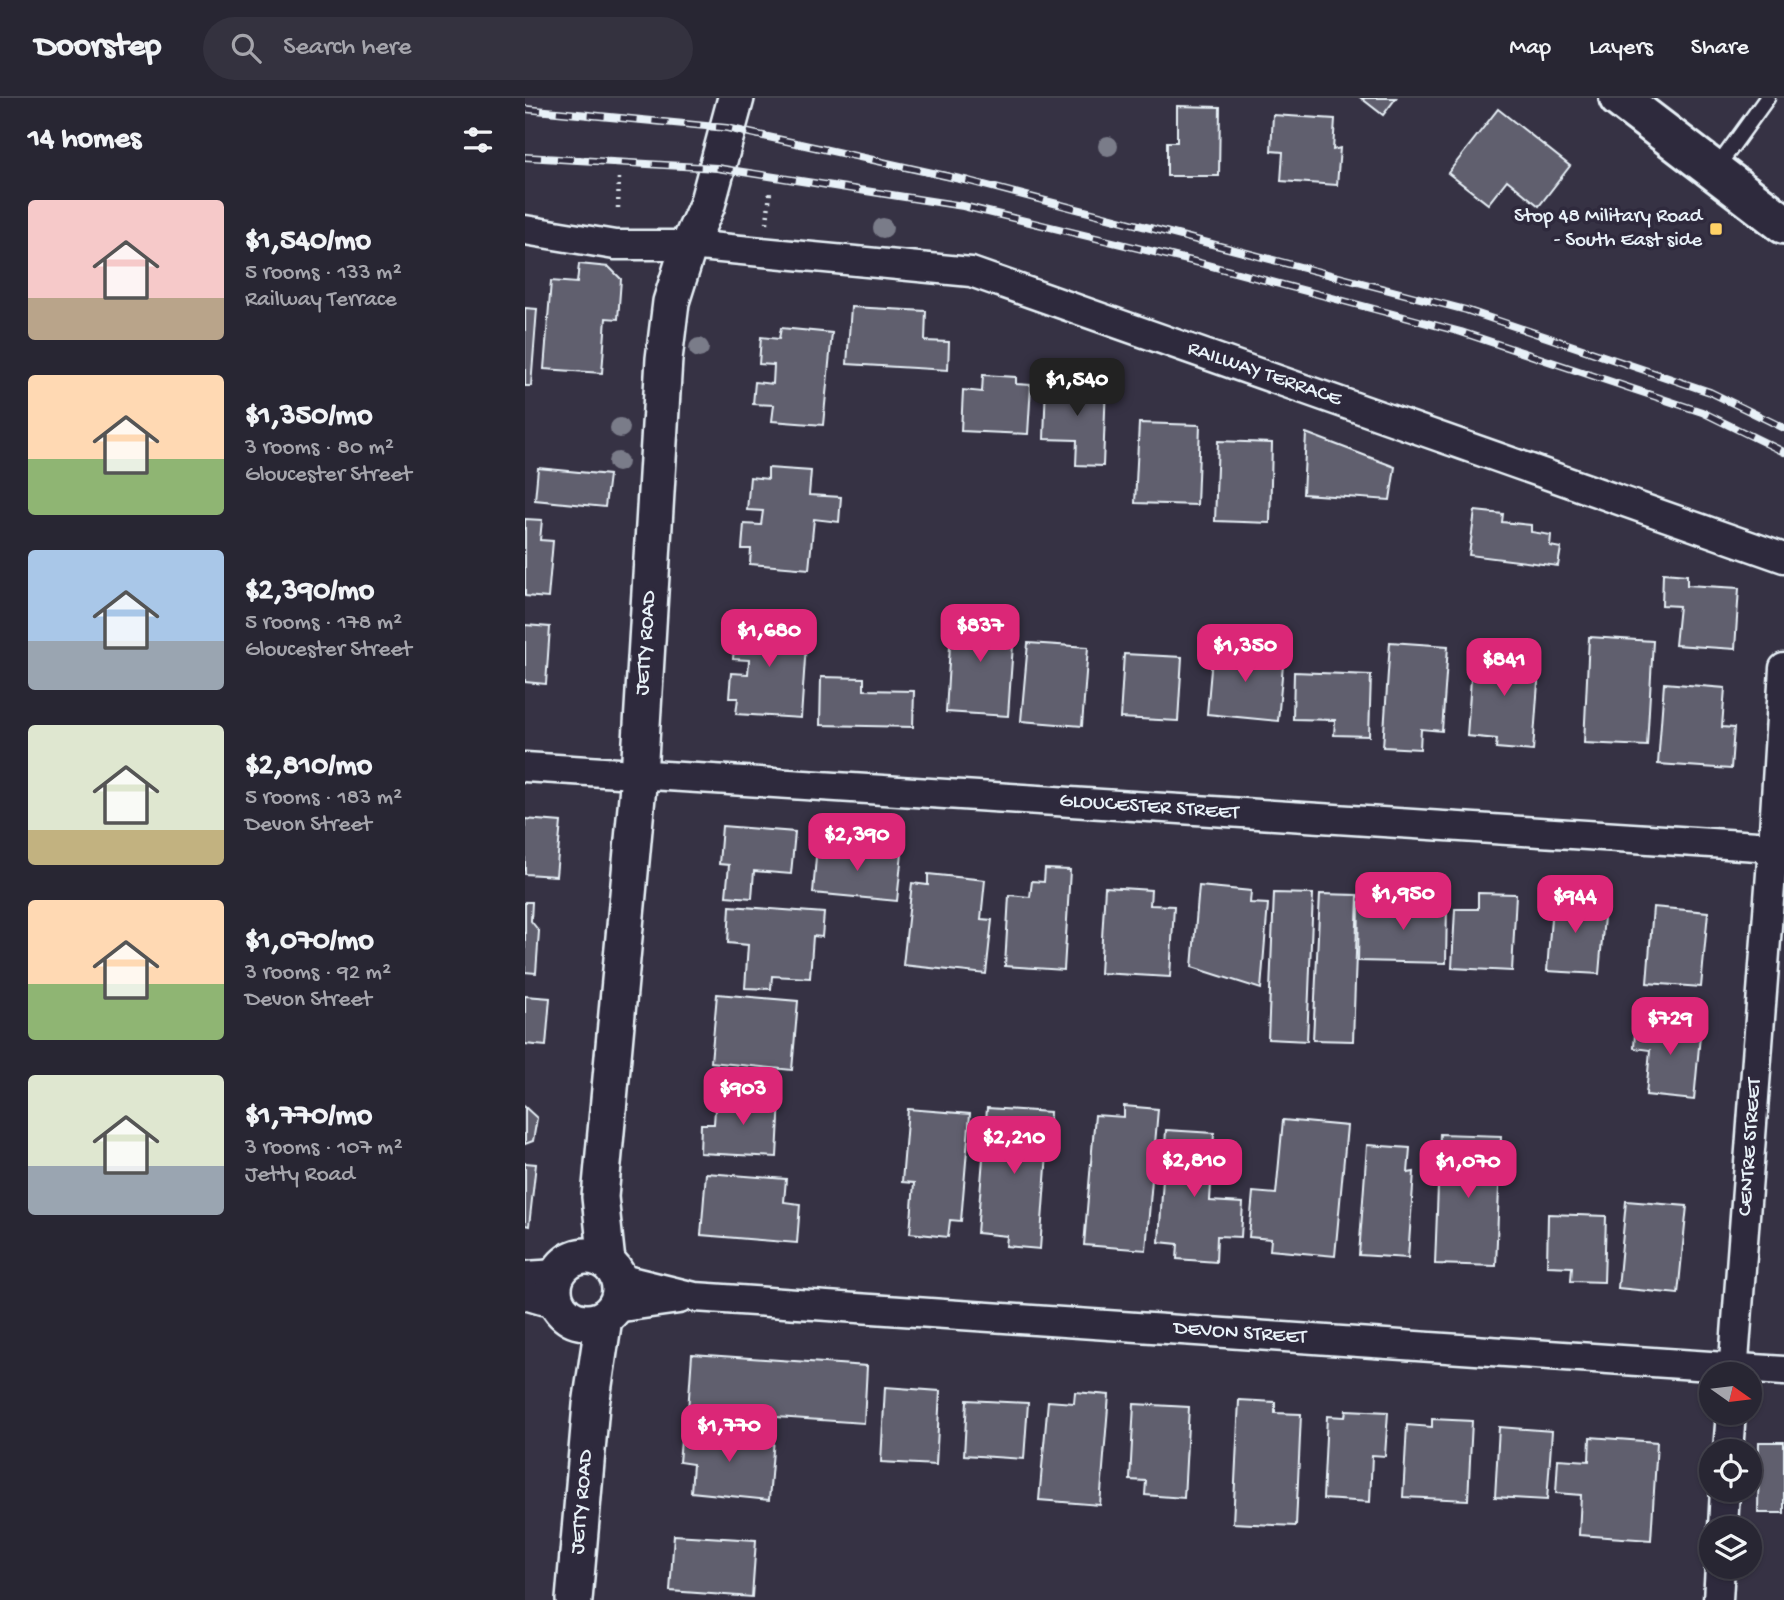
<!DOCTYPE html>
<meta charset="utf-8">
<style>
:root{--surface:#282633;--page:#34323f;--text:#f1f3f6;--muted:#a5a5ac;--line:#44434e;--accent:#db2777}
body{margin:0;font-family:"Gochi Hand",sans-serif;background:var(--page);color:var(--text);height:100vh;display:flex;flex-direction:column;font-size:26px;white-space:nowrap}
*{box-sizing:border-box;margin:0}
p{font-size:23px;color:var(--muted)}
.icon{flex:none;width:38px;height:38px;fill:none;stroke:currentColor;stroke-width:2;stroke-linecap:round;stroke-linejoin:round}
.map{position:relative;flex:1;overflow:hidden}
.sheet{display:flex;flex-direction:column;background:var(--surface);width:525px}
.sheet>*{flex:none}
.needle{width:46px;rotate:104deg}
.buttons{position:absolute;left:1174px;top:1264px;display:grid;gap:14px}
.buttons a{display:grid;place-items:center;width:63px;height:63px;border-radius:50%;background:var(--surface);box-shadow:0 2px 5px #0004,0 0 0 2px var(--line);font-size:35px}
.price{position:absolute;translate:-50% -60px;padding:0 16px;border-radius:14px;background:var(--accent);color:#fff;font-size:23px;line-height:46px;filter:drop-shadow(0 2px 4px #0008)}
.price::after{content:'';position:absolute;left:50%;top:42px;width:21px;height:16px;margin-left:-10px;background:inherit;clip-path:polygon(0 0,100% 0,50% 100%)}
.price.on{background:#222;color:#fff}
ul{padding:0;list-style:none}
li{display:flex;align-items:center;gap:21px;height:175px;padding:0 28px}
li span{display:grid;place-items:center;flex:none;width:196px;height:140px;border-radius:7px;color:#555}
li>.icon{margin-inline-start:auto}
span .icon{width:84px;height:84px;fill:#fffc;stroke-width:1}
li b{font-size:30px}
h2{display:flex;justify-content:space-between;align-items:center;height:84px;padding:0 28px;font-size:30px}
header{display:flex;align-items:center;gap:42px;box-sizing:border-box;height:98px;padding:0 35px;background:var(--surface);border-bottom:2px solid var(--line)}
header strong{font-size:33px}
nav{display:flex;gap:38px;margin-inline-start:auto;font-size:24px}
.search{width:490px;height:63px;background:var(--page);display:flex;align-items:center;gap:18px;box-sizing:border-box;padding:0 24px;border-radius:38px;color:var(--muted);font-size:26px}
main{display:flex;flex:1;min-height:0}
.map>svg:first-child{display:block}
.building{fill:#605e6e;stroke:#e8f1f8;stroke-width:2}
.lines{fill:none;stroke-linecap:round;stroke-linejoin:round}
.service-casing{stroke:#e8f1f8;stroke-width:19}
.minor-casing{stroke:#e8f1f8;stroke-width:33}
.tertiary-casing{stroke:#e8f1f8;stroke-width:40}
.secondary-casing{stroke:#e8f1f8;stroke-width:44}
.path{stroke:#e8f1f8;stroke-width:4.5;stroke-dasharray:2 5;stroke-linecap:butt}
.service{stroke:#2f2a3d;stroke-width:14}
.minor{stroke:#2f2a3d;stroke-width:28}
.tertiary{stroke:#2f2a3d;stroke-width:35}
.secondary{stroke:#2f2a3d;stroke-width:38}
.rail-casing{stroke:#e8f1f8;stroke-width:8}
.rail{stroke:#2f2a3d;stroke-width:5;stroke-dasharray:16;stroke-linecap:butt}
.tree{fill:#7a7b89}
.poi-dot{fill:#ffd166;stroke:#2f2a3d;stroke-width:2.5}
.labels{text-anchor:middle;dominant-baseline:central;stroke-width:7;stroke-linejoin:round;paint-order:stroke}
.poi-label{font-size:21px;fill:#e8f1f8;stroke:#2f2a3d;text-anchor:end}
.street-label{font-size:21px;fill:#e8f1f8;stroke:#2f2a3d}
</style>
<header>
<strong>Doorstep</strong>
<div class="search"><svg class="icon" aria-label="search" viewBox="0 0 24 24"><circle cx="10" cy="10" r="6"/><path d="M15 15l6 6"/></svg>Search here</div>
<nav><a>Map</a><a>Layers</a><a>Share</a></nav>
</header>
<main>
<section class="sheet">
<h2>14 homes<svg class="icon" aria-label="filters" viewBox="0 0 24 24"><path d="M4 7h16M4 17h16"/><circle cx="9" cy="7" r="2"/><circle cx="15" cy="17" r="2"/></svg></h2>
<ul>
<li><span style="background:linear-gradient(#f6c9c9 70%,#b9a48a 0)"><svg class="icon" aria-label="home" viewBox="0 0 24 24"><path d="M3 11l9-7 9 7M6 9v11h12V9"/></svg></span><div><b>$1,540/mo</b><p>5 rooms · 133 m²</p><p>Railway Terrace</p></div></li>
<li><span style="background:linear-gradient(#ffd9b3 60%,#8fb573 0)"><svg class="icon" aria-label="home" viewBox="0 0 24 24"><path d="M3 11l9-7 9 7M6 9v11h12V9"/></svg></span><div><b>$1,350/mo</b><p>3 rooms · 80 m²</p><p>Gloucester Street</p></div></li>
<li><span style="background:linear-gradient(#a9c7e8 65%,#9aa5b1 0)"><svg class="icon" aria-label="home" viewBox="0 0 24 24"><path d="M3 11l9-7 9 7M6 9v11h12V9"/></svg></span><div><b>$2,390/mo</b><p>5 rooms · 178 m²</p><p>Gloucester Street</p></div></li>
<li><span style="background:linear-gradient(#dfe7d0 75%,#c2b280 0)"><svg class="icon" aria-label="home" viewBox="0 0 24 24"><path d="M3 11l9-7 9 7M6 9v11h12V9"/></svg></span><div><b>$2,810/mo</b><p>5 rooms · 183 m²</p><p>Devon Street</p></div></li>
<li><span style="background:linear-gradient(#ffd9b3 60%,#8fb573 0)"><svg class="icon" aria-label="home" viewBox="0 0 24 24"><path d="M3 11l9-7 9 7M6 9v11h12V9"/></svg></span><div><b>$1,070/mo</b><p>3 rooms · 92 m²</p><p>Devon Street</p></div></li>
<li><span style="background:linear-gradient(#dfe7d0 65%,#9aa5b1 0)"><svg class="icon" aria-label="home" viewBox="0 0 24 24"><path d="M3 11l9-7 9 7M6 9v11h12V9"/></svg></span><div><b>$1,770/mo</b><p>3 rooms · 107 m²</p><p>Jetty Road</p></div></li>
</ul>
</section>
<div class="map">
<svg width="1259" height="1502" viewBox="0 0 1259 1502">
<rect width="100%" height="100%" fill="#363244"/>
<filter id="ink" filterUnits="userSpaceOnUse"><feTurbulence type="fractalNoise" baseFrequency=".0143" numOctaves="2"/><feDisplacementMap in="SourceGraphic" scale="14" xChannelSelector="R" yChannelSelector="G"/><feConvolveMatrix kernelMatrix="1 2 1 2 8 2 1 2 1" color-interpolation-filters="sRGB"/></filter>
<g filter="url(#ink)">
<!-- building -->
<g class="building">
<polygon points="836,0 871,0 858,17"/>
<polygon points="652,8 695,9 694,78 642,78 642,44 652,44"/>
<polygon points="973,11 1045,68 1014,108 982,82 963,106 923,75"/>
<polygon points="748,17 810,21 808,52 815,50 812,87 756,83 758,54 746,53"/>
<polygon points="54,166 84,169 96,181 93,221 81,220 77,275 19,271 26,183 52,185"/>
<polygon points="326,209 401,213 400,243 424,244 423,272 322,266"/>
<polygon points="0,210 12,211 6,288 0,288"/>
<polygon points="256,230 307,235 298,327 247,323 249,307 228,306 230,284 248,286 249,267 234,266 236,239 254,241"/>
<polygon points="458,277 491,279 491,286 506,287 503,336 436,333 438,292 457,294"/>
<polygon points="521,284 581,286 578,368 551,367 552,342 519,341"/>
<polygon points="614,325 675,327 672,407 610,405"/>
<polygon points="781,335 870,369 865,402 778,396"/>
<polygon points="693,343 747,345 745,425 690,423"/>
<polygon points="13,370 84,377 80,409 10,402"/>
<polygon points="243,370 286,373 284,397 316,399 314,424 289,421 284,471 225,466 226,451 217,451 219,426 236,427 238,413 222,412 225,379 243,381"/>
<polygon points="950,413 978,416 977,424 1006,427 1006,434 1026,437 1025,448 1036,450 1033,468 944,457"/>
<polygon points="0,421 17,422 15,442 28,443 23,500 0,498"/>
<polygon points="1138,475 1162,477 1162,487 1214,490 1210,551 1150,547 1154,508 1137,507"/>
<polygon points="427,514 490,518 483,618 421,614"/>
<polygon points="230,518 273,522 272,545 281,546 276,620 211,616 213,600 204,600 206,575 223,576 224,562 208,561 211,528 229,529"/>
<polygon points="0,527 25,529 21,586 0,584"/>
<polygon points="1064,539 1128,543 1122,648 1059,645"/>
<polygon points="865,544 923,548 917,633 896,631 895,651 858,649"/>
<polygon points="503,545 563,549 557,628 496,623"/>
<polygon points="688,549 759,556 753,623 682,616"/>
<polygon points="948,552 1015,557 1008,653 971,650 972,641 942,638"/>
<polygon points="599,556 657,559 653,623 595,620"/>
<polygon points="769,574 846,577 844,638 809,637 810,622 768,621"/>
<polygon points="296,579 339,580 339,592 389,593 388,629 295,627"/>
<polygon points="1139,585 1200,590 1197,629 1209,630 1206,671 1133,666"/>
<polygon points="0,721 36,724 31,778 0,776"/>
<polygon points="197,728 270,734 266,776 229,773 227,800 201,798 204,767 194,766"/>
<polygon points="292,747 377,755 372,803 288,795"/>
<polygon points="520,771 545,772 539,872 480,868 484,797 505,799 507,783 519,784"/>
<polygon points="403,776 460,782 456,821 467,822 461,876 378,867 387,785 403,787"/>
<polygon points="674,788 726,793 725,805 743,806 736,891 667,869"/>
<polygon points="580,789 626,792 625,807 649,808 645,879 575,875"/>
<polygon points="1028,794 1054,795 1052,805 1080,807 1074,876 1022,873"/>
<polygon points="749,795 788,796 782,943 743,941"/>
<polygon points="953,795 991,796 987,873 927,870 930,811 953,811"/>
<polygon points="795,796 833,797 828,943 788,942"/>
<polygon points="0,804 7,804 6,823 14,833 11,875 0,874"/>
<polygon points="834,804 922,805 921,865 833,863"/>
<polygon points="205,808 299,815 297,839 288,838 285,880 247,878 246,891 220,890 223,847 203,845"/>
<polygon points="1128,809 1183,814 1176,889 1122,885"/>
<polygon points="192,896 273,903 267,972 186,964"/>
<polygon points="0,898 25,900 21,948 0,946"/>
<polygon points="1111,921 1176,927 1169,1002 1121,997 1125,952 1109,950"/>
<polygon points="191,997 255,1000 252,1059 175,1055 176,1026 189,1026"/>
<polygon points="599,1008 633,1011 621,1152 559,1147 570,1017 599,1019"/>
<polygon points="0,1009 12,1020 8,1043 0,1046"/>
<polygon points="462,1010 525,1014 515,1151 481,1148 482,1138 452,1135"/>
<polygon points="383,1011 445,1016 436,1123 425,1122 423,1139 385,1135 389,1085 377,1084"/>
<polygon points="758,1022 822,1028 810,1158 745,1152 746,1141 724,1139 728,1094 751,1096"/>
<polygon points="641,1032 689,1035 685,1103 718,1105 716,1139 692,1138 691,1164 652,1161 653,1146 634,1144"/>
<polygon points="915,1036 976,1038 971,1168 910,1166"/>
<polygon points="842,1047 885,1050 883,1075 889,1074 883,1160 834,1157"/>
<polygon points="0,1065 11,1066 4,1128 0,1127"/>
<polygon points="181,1075 261,1081 259,1104 275,1106 272,1145 176,1137"/>
<polygon points="1101,1103 1162,1108 1153,1196 1093,1190"/>
<polygon points="1023,1116 1081,1118 1079,1184 1046,1183 1047,1169 1022,1168"/>
<polygon points="167,1256 342,1268 339,1325 163,1313"/>
<polygon points="360,1289 415,1293 411,1367 356,1364"/>
<polygon points="550,1294 584,1297 575,1407 514,1402 523,1303 549,1305"/>
<polygon points="442,1302 503,1305 499,1361 439,1357"/>
<polygon points="714,1302 750,1304 750,1315 776,1316 771,1428 708,1425"/>
<polygon points="609,1306 664,1309 659,1400 620,1397 621,1383 605,1382"/>
<polygon points="821,1312 863,1314 860,1358 847,1357 845,1404 798,1401 802,1318 820,1319"/>
<polygon points="907,1321 947,1323 943,1402 878,1399 882,1327 907,1329"/>
<polygon points="974,1329 1027,1333 1022,1402 970,1399"/>
<polygon points="157,1332 249,1340 244,1402 166,1394 168,1366 154,1364"/>
<polygon points="1065,1339 1132,1344 1126,1442 1054,1437 1056,1397 1031,1395 1033,1361 1064,1363"/>
<polygon points="1234,1344 1259,1344 1259,1415 1233,1415"/>
<polygon points="149,1437 231,1442 227,1499 145,1493"/>
</g>
<g class="lines">
<!-- service casing -->
<g class="service-casing">
<polyline id="service" points="1190,72 1242,0"/>
</g>
<!-- minor casing -->
<g class="minor-casing">
<g id="minor">
<polyline points="0,132 90,147 164,147 446,174 1259,460"/>
<polyline points="0,669 1248,749"/>
<polyline points="0,1178 33,1176"/>
<polyline points="93,1180 170,1199 1259,1273"/>
<polyline points="0,1197 17,1202 31,1203"/>
<polyline points="90,1210 154,1201"/>
<polyline points="1208,1276 1248,749 1259,570"/>
<polyline points="1203,1353 1206,1314"/>
<polyline points="1198,1430 1200,1391"/>
<polyline points="1193,1502 1195,1468"/>
</g>
</g>
<!-- tertiary casing -->
<g class="tertiary-casing">
<g id="tertiary">
<circle cx="62" cy="1191" r="33"/>
<polyline points="82,1164 75,1099 114,677 139,261 146,204 164,147 182,107 211,0"/>
<polyline points="49,1502 66,1307 79,1220"/>
</g>
</g>
<!-- secondary casing -->
<g class="secondary-casing">
<polyline id="secondary" points="1094,0 1259,126"/>
</g>
<!-- path -->
<g class="path">
<polyline points="259,2 259,0"/>
<polyline points="93,110 94,79"/>
<polyline points="242,125 245,94"/>
</g>
<!-- service -->
<use href="#service" class="service"/>
<!-- minor -->
<use href="#minor" class="minor"/>
<!-- tertiary -->
<use href="#tertiary" class="tertiary"/>
<!-- secondary -->
<use href="#secondary" class="secondary"/>
<!-- rail casing -->
<g class="rail-casing">
<g id="rail">
<polyline points="0,11 202,30 444,83 941,212 1185,294 1259,330"/>
<polyline points="0,59 192,70 438,108 675,165 936,234 1177,314 1259,354"/>
</g>
</g>
<!-- rail -->
<use href="#rail" class="rail"/>
</g>
<!-- trees -->
<g class="tree">
<circle cx="583" cy="48" r="10"/>
<circle cx="358" cy="130" r="10"/>
<circle cx="174" cy="250" r="10"/>
<circle cx="95" cy="330" r="10"/>
<circle cx="93" cy="364" r="10"/>
</g>
</g>
<!-- markers -->
<rect class="poi-dot" x="1184" y="124" width="14" height="14" rx="3.5"/>
<g class="labels">
<!-- poi labels -->
<g class="poi-label">
<text x="1177" y="119">Stop 48 Military Road<tspan x="1177" dy="24">- South East side</tspan></text>
</g>
<!-- street labels -->
<g class="street-label">
<text transform="translate(739 277) rotate(19)">RAILWAY TERRACE</text>
<text transform="translate(122 545) rotate(-86)">JETTY ROAD</text>
<text transform="translate(624 710) rotate(4)">GLOUCESTER STREET</text>
<text transform="translate(1226 1049) rotate(-86)">CENTRE STREET</text>
<text transform="translate(715 1236) rotate(4)">DEVON STREET</text>
<text transform="translate(58 1404) rotate(-85)">JETTY ROAD</text>
</g>
</g>
</svg>
<div class="buttons">
<a><svg class="needle" viewBox="-14 -14 28 28"><path d="M0-13l5 13h-10z" fill="#e53935"/><path d="M0 13l5-13h-10z" fill="#a5a5ac"/></svg></a>
<a><svg class="icon" aria-label="locate" viewBox="0 0 24 24"><circle cx="12" cy="12" r="6"/><path d="M12 2v4M12 18v4M2 12h4M18 12h4"/></svg></a>
<a><svg class="icon" aria-label="layers" viewBox="0 0 24 24"><path d="M12 4l9 5-9 5-9-5zM3 14l9 5 9-5"/></svg></a>
</div>
<b class="price on" style="left:552px;top:320px">$1,540</b>
<b class="price" style="left:455px;top:566px">$837</b>
<b class="price" style="left:244px;top:571px">$1,680</b>
<b class="price" style="left:720px;top:586px">$1,350</b>
<b class="price" style="left:979px;top:600px">$841</b>
<b class="price" style="left:332px;top:775px">$2,390</b>
<b class="price" style="left:878px;top:834px">$1,950</b>
<b class="price" style="left:1050px;top:837px">$944</b>
<b class="price" style="left:1145px;top:959px">$729</b>
<b class="price" style="left:218px;top:1029px">$903</b>
<b class="price" style="left:489px;top:1078px">$2,210</b>
<b class="price" style="left:669px;top:1101px">$2,810</b>
<b class="price" style="left:943px;top:1102px">$1,070</b>
<b class="price" style="left:204px;top:1366px">$1,770</b>
</div>
</main>
